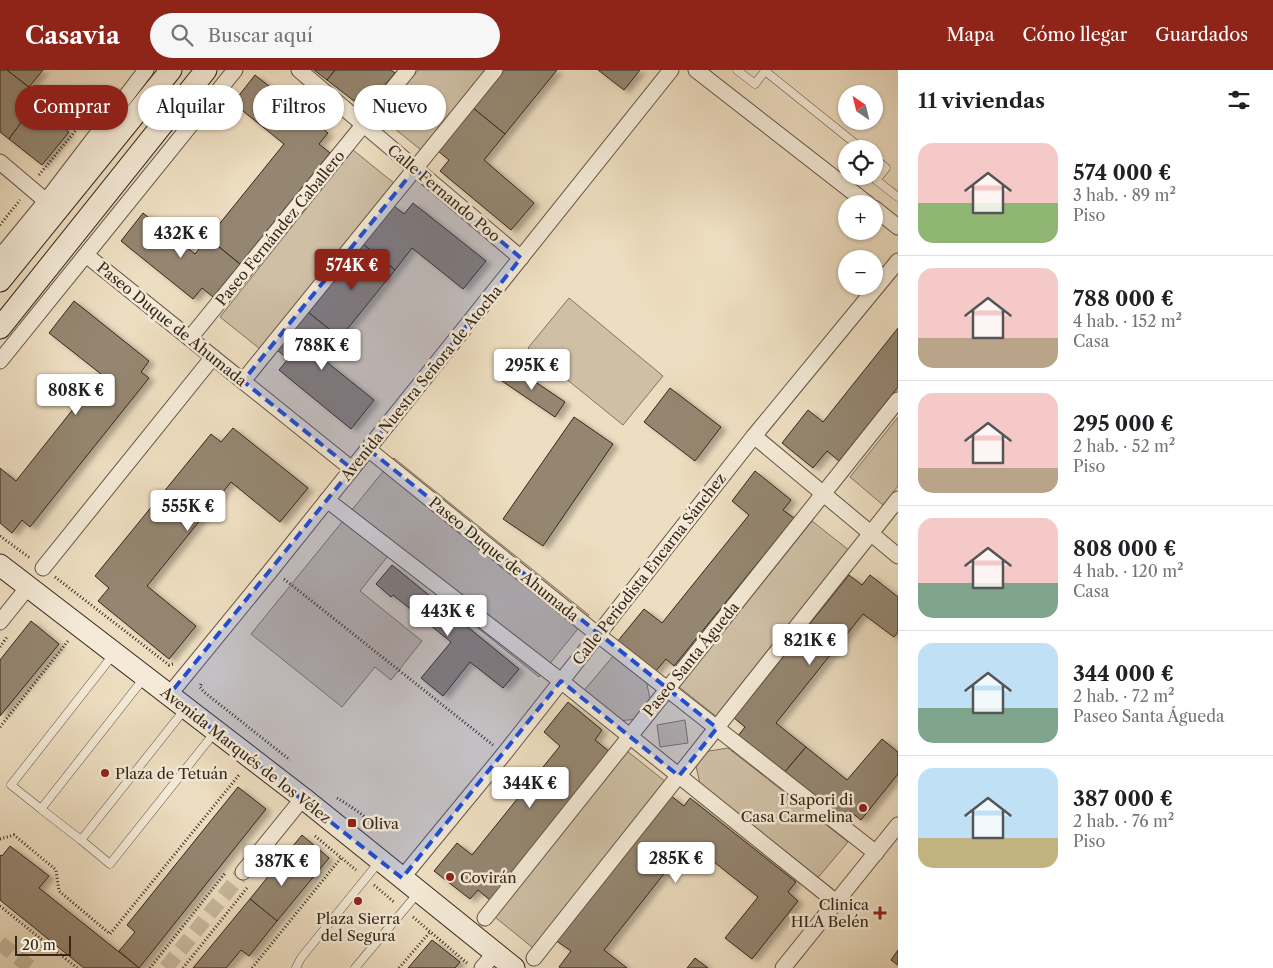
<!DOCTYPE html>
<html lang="es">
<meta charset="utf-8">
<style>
:root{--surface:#fff;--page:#f6f6f6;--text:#202124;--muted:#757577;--line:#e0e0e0;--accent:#8f2418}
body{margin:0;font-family:"Libre Caslon Text",serif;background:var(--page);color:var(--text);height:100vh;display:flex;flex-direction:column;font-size:19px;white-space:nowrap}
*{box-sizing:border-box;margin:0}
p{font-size:16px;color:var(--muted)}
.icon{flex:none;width:28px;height:28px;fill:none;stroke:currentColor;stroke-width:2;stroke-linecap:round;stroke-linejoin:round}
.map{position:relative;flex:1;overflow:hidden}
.sheet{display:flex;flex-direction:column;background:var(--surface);width:375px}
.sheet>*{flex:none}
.guide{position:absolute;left:15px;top:15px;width:475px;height:45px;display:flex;gap:10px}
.needle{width:32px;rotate:325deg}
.tools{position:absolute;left:838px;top:15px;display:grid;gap:10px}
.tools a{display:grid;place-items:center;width:45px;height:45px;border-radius:50%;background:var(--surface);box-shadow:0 1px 4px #0004;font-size:25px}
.scale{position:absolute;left:15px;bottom:12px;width:56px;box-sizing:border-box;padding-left:5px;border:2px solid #35271a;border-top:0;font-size:14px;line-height:18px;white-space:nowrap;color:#35271a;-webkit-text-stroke:4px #f4ead7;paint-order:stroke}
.price{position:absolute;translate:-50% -42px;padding:0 11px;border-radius:5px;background:#fff;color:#222;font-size:16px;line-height:32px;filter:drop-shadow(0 1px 2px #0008)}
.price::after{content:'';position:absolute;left:50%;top:30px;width:15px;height:11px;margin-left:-8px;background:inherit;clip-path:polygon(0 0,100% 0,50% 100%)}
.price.current{background:var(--accent);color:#fff}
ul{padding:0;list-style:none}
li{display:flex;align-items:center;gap:15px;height:125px;padding:0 20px}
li+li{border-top:1px solid var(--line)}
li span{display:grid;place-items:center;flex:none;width:140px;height:100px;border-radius:15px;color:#555}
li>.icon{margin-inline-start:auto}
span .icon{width:60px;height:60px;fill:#fffc;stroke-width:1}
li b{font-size:21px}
h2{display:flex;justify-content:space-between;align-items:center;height:60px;padding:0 20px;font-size:21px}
.tag{padding:0 18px;border-radius:22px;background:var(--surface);box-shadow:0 1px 4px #0004;font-size:18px;line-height:45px}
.tag.current{background:var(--accent);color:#fff}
header{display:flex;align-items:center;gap:30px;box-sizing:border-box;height:70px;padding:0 25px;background:var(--accent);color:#fff}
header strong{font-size:24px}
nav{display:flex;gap:28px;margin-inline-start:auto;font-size:18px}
.search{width:350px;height:45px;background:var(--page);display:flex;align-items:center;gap:12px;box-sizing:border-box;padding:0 18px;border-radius:28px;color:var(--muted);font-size:19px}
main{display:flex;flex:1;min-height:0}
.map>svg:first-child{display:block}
.green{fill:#cfbfa5;stroke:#827360}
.building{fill:#958671;stroke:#35271a;filter:url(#shadow)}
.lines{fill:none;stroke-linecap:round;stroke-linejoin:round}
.street-tunnel{stroke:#c9b9a0;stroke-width:15;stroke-dasharray:15 8;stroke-linecap:butt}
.lane-casing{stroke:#635544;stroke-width:9}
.street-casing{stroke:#635544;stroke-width:17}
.secondary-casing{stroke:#35271a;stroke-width:23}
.path{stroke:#35271a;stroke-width:3;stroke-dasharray:1 2.5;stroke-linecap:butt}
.lane{stroke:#f4ead7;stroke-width:8}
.street{stroke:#f4ead7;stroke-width:15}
.secondary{stroke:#f4ead7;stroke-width:21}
.marked{fill:#1d4ed8;fill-opacity:0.2;stroke:#1d4ed8;stroke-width:4;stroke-dasharray:10 6;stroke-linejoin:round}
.poi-dot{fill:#8f2418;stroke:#f4ead7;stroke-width:2}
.labels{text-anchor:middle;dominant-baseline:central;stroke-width:5;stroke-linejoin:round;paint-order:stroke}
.street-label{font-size:15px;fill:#35271a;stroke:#f4ead7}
.poi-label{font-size:15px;fill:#35271a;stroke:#f4ead7;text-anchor:start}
</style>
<header>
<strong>Casavia</strong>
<div class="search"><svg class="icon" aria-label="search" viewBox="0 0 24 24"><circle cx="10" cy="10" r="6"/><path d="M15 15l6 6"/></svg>Buscar aquí</div>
<nav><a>Mapa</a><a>Cómo llegar</a><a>Guardados</a></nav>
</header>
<main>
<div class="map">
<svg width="898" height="898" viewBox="0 0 898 898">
<defs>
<filter id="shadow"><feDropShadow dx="5.5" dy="3" stdDeviation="2.5" flood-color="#0004"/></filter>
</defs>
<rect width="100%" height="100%" fill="#eedec1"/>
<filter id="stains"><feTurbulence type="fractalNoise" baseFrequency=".004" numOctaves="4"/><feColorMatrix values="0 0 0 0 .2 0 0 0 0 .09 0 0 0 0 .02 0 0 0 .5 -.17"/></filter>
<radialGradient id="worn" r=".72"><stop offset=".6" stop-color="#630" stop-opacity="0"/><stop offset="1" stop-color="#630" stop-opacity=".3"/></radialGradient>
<!-- green -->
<g class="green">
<polygon points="418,0 485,0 421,80 380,47"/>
<polygon points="353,80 394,113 260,279 220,247"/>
<polygon points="569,228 663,306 623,355 528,278"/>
<polygon points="898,347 898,416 883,435 850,407"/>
<polygon points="394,388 589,545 539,607 388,486 360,521 422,571 391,610 375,597 342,637 251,564"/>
<polygon points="812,451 850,481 717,647 679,617"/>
<polygon points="614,585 646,610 651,633 639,649 617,651 582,623"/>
<polygon points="685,650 688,673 660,677 657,655"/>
<polygon points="728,678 848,772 816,810 701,719 695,691 703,682"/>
<polygon points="627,681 666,712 533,878 495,847"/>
</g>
<!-- building -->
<g class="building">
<polygon points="0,0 7,0 31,19 25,28 34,35 9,69 0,62"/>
<polygon points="7,0 43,0 29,17"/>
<polygon points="314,0 335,0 327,10"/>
<polygon points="335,0 391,0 395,3 373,29 362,20 354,31 327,10"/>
<polygon points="503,0 557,0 505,64 473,38"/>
<polygon points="598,0 640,0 624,20"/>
<polygon points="255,5 328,63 319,74 330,83 240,194 208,168 284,74 233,33"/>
<polygon points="34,35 69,62 42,95 9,69"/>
<polygon points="473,38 505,64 484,90 534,133 511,160 440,101 449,90 438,81"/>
<polygon points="413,133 486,191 463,219 412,178 395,200 363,174 394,136 404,144"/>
<polygon points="143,143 195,184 208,168 240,194 213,227 202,218 193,229 121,171"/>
<polygon points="363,174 395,200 340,268 308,242"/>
<polygon points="74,231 149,291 141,302 149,308 30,457 22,450 12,463 0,453 0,398 16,411 101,304 49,263"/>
<polygon points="308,242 340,268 323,289 374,330 351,359 279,300 288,289 277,280"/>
<polygon points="898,258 898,317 839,391 827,381 813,398 782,373 808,340 823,352"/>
<polygon points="509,294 565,332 555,347 499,309"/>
<polygon points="670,318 721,357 695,391 644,352"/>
<polygon points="574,347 613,374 543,476 503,449"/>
<polygon points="233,358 308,418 280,452 231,412 147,516 196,556 169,589 98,531 109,518 95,506 211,364 221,372"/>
<polygon points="755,401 791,430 783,440 794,448 674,596 666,589 655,602 617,572 644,539 662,553 749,445 732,431"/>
<polygon points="392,495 519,599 503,618 470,592 443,626 421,608 451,572 393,525 391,527 376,514"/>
<polygon points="849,505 862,515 870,505 898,527 898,562 894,567 863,544 776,653 806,677 783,704 737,667 745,657 734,648"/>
<polygon points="31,551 59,574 0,646 0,590"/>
<polygon points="568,632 602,660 595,670 610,682 490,830 478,820 470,829 434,801 457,773 472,785 560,676 544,662"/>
<polygon points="882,669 898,682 898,704 861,750 850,741 841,751 783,704 806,677 847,710"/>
<polygon points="238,717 266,739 139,898 119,881 135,862 127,855"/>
<polygon points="670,725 684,736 690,728 796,812 788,822 798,831 752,889 725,868 758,827 689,772 604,880 627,898 561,898 559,897 571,881 555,870"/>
<polygon points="302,765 329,788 315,805 287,783"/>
<polygon points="10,776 49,806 39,818 139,898 84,898 0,830 0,785 2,786"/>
<polygon points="287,783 315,805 277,851 250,829"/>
<polygon points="250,829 277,851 249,886 241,880 226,898 193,898"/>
<polygon points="432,870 460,892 455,898 408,898"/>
<polygon points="898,880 898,895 891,890"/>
<polygon points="695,888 708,898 687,898"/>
</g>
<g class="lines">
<!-- street-tunnel -->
<g class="street-tunnel">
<polyline points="0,873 31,898"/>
<polyline points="166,898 243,802"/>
</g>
<!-- lane casing -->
<g class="lane-casing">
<g id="lane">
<polyline points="737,0 755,14 765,1 862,79"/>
<polyline points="874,88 886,98 876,110 898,127"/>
<polyline points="144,608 41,739 81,770 185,639"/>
<polyline points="41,739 11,715 113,585"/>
<polyline points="81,770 110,794 215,662"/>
<polyline points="296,898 301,888 379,792"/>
<polyline points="355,898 418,823"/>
</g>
</g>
<!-- street casing -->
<g class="street-casing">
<g id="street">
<polyline points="299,0 521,188"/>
<polyline points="696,0 868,134"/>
<polyline points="0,92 46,131"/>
<polyline points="874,138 898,157"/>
<polyline points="86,185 352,399"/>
<polyline points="0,187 46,131 146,0"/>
<polyline points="190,268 408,0"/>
<polyline points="0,291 235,0"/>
<polyline points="243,311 495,0"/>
<polyline points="754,366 898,486"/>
<polyline points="368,379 597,564 876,783"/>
<polyline points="327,430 561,611 836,832"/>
<polyline points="43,498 213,287"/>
<polyline points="0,552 28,517"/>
<polyline points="169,625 272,499 671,0"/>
<polyline points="243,802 303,728"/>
<polyline points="402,808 504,684 754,366 898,191"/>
<polyline points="485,848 898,330"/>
<polyline points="534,888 898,429"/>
<polyline points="482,898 495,883"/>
<polyline points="783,898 898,755"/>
</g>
</g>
<!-- secondary casing -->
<g class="secondary-casing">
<g id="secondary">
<polyline points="0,211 171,0"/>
<polyline points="0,258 206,0"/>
<polyline points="0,495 303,728 514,898"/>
</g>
</g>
<!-- path -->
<g class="path">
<polyline points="39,105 86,48"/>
<polyline points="0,155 20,130"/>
<polyline points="0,466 30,488"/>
<polyline points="55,507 169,595 173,594"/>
<polyline points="284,509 493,675"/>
<polyline points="0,577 7,567"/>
<polyline points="201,614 200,617 204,622 290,690"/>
<polyline points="0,657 68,571"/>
<path d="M337 728C352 737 369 748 379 762"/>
<polyline points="315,766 356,800"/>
<polyline points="0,769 14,765 56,800 59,821 110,864 239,705"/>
<polyline points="374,815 394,832"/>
<polyline points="0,836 77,898"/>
<polyline points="413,847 467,893"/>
<polyline points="150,898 226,802"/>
<polyline points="183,898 247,818"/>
<polyline points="252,898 341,788"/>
<polyline points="399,898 430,862"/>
</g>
<!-- lane -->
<use href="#lane" class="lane"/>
<!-- street -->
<use href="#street" class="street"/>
<!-- secondary -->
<use href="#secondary" class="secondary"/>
</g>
<!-- marked area -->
<path class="marked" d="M415 99 521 188 368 379 717 658 679 706 561 611 402 808 169 625 352 399 243 311Z"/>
<!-- markers -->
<g class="poi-dot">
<circle cx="105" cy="703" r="5"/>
<circle cx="863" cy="738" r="5"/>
<rect x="347" y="748" width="10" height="10" rx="2.5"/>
<circle cx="450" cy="807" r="5"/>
<circle cx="358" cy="831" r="5"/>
<path d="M877.5 835.5h5v5h5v5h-5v5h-5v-5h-5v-5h5z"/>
</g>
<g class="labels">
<!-- street labels -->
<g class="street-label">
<text transform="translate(444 123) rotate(40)">Calle Fernando Poo</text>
<text transform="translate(280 158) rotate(-51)">Paseo Fernández Caballero</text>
<text transform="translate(172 254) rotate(39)">Paseo Duque de Ahumada</text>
<text transform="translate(421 313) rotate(-51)">Avenida Nuestra Señora de Atocha</text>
<text transform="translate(504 489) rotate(39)">Paseo Duque de Ahumada</text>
<text transform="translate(649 499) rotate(-52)">Calle Periodista Encarna Sánchez</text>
<text transform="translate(691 589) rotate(-51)">Paseo Santa Águeda</text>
<text transform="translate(246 685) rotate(38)">Avenida Marqués de los Vélez</text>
</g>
<!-- poi labels -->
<g class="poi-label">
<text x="115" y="703">Plaza de Tetuán</text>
<text x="853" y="729" text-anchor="end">I Sapori di<tspan x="853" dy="17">Casa Carmelina</tspan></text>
<text x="362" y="753">Oliva</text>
<text x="460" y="807">Covirán</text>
<text x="869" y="834" text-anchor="end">Clinica<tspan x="869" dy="17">HLA Belén</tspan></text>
<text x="358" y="848" text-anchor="middle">Plaza Sierra<tspan x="358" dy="17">del Segura</tspan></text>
</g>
</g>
<rect width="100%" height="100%" filter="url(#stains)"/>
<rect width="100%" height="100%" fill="url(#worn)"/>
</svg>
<div class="tools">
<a><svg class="needle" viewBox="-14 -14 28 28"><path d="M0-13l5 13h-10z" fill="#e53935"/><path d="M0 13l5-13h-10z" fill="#757577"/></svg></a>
<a><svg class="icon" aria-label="locate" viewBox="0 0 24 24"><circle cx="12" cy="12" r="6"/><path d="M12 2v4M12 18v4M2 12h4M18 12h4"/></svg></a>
<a>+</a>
<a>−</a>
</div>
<div class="scale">20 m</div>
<b class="price" style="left:181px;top:189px">432K €</b>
<b class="price current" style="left:352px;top:221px">574K €</b>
<b class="price" style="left:322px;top:301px">788K €</b>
<b class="price" style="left:532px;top:321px">295K €</b>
<b class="price" style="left:76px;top:346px">808K €</b>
<b class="price" style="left:188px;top:462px">555K €</b>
<b class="price" style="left:448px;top:567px">443K €</b>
<b class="price" style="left:810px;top:596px">821K €</b>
<b class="price" style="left:530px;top:739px">344K €</b>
<b class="price" style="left:676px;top:814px">285K €</b>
<b class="price" style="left:282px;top:817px">387K €</b>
<div class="guide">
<a class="tag current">Comprar</a>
<a class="tag">Alquilar</a>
<a class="tag">Filtros</a>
<a class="tag">Nuevo</a>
</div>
</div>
<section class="sheet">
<h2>11 viviendas<svg class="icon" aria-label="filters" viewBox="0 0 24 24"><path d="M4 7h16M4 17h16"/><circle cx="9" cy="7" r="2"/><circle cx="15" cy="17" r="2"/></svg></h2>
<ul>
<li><span style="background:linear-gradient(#f6c9c9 60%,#8fb573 0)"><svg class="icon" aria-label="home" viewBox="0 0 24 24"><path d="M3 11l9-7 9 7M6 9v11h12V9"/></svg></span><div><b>574 000 €</b><p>3 hab. · 89 m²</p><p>Piso</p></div></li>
<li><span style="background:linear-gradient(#f6c9c9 70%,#b9a48a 0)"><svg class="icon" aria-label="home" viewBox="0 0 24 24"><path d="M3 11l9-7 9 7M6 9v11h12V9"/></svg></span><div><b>788 000 €</b><p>4 hab. · 152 m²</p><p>Casa</p></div></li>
<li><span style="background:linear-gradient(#f6c9c9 75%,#b9a48a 0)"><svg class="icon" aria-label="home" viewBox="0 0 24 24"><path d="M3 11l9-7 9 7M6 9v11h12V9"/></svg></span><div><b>295 000 €</b><p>2 hab. · 52 m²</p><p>Piso</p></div></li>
<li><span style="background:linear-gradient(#f6c9c9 65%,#7fa58c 0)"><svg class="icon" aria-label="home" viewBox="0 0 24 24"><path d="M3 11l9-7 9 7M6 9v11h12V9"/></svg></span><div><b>808 000 €</b><p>4 hab. · 120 m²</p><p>Casa</p></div></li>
<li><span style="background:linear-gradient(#bfe0f5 65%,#7fa58c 0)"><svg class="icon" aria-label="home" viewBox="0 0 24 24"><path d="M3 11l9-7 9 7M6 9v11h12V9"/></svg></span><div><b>344 000 €</b><p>2 hab. · 72 m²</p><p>Paseo Santa Águeda</p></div></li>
<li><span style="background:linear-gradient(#bfe0f5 70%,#c2b280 0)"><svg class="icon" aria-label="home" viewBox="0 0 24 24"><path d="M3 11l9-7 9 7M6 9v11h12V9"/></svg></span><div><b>387 000 €</b><p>2 hab. · 76 m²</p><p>Piso</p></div></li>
</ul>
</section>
</main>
